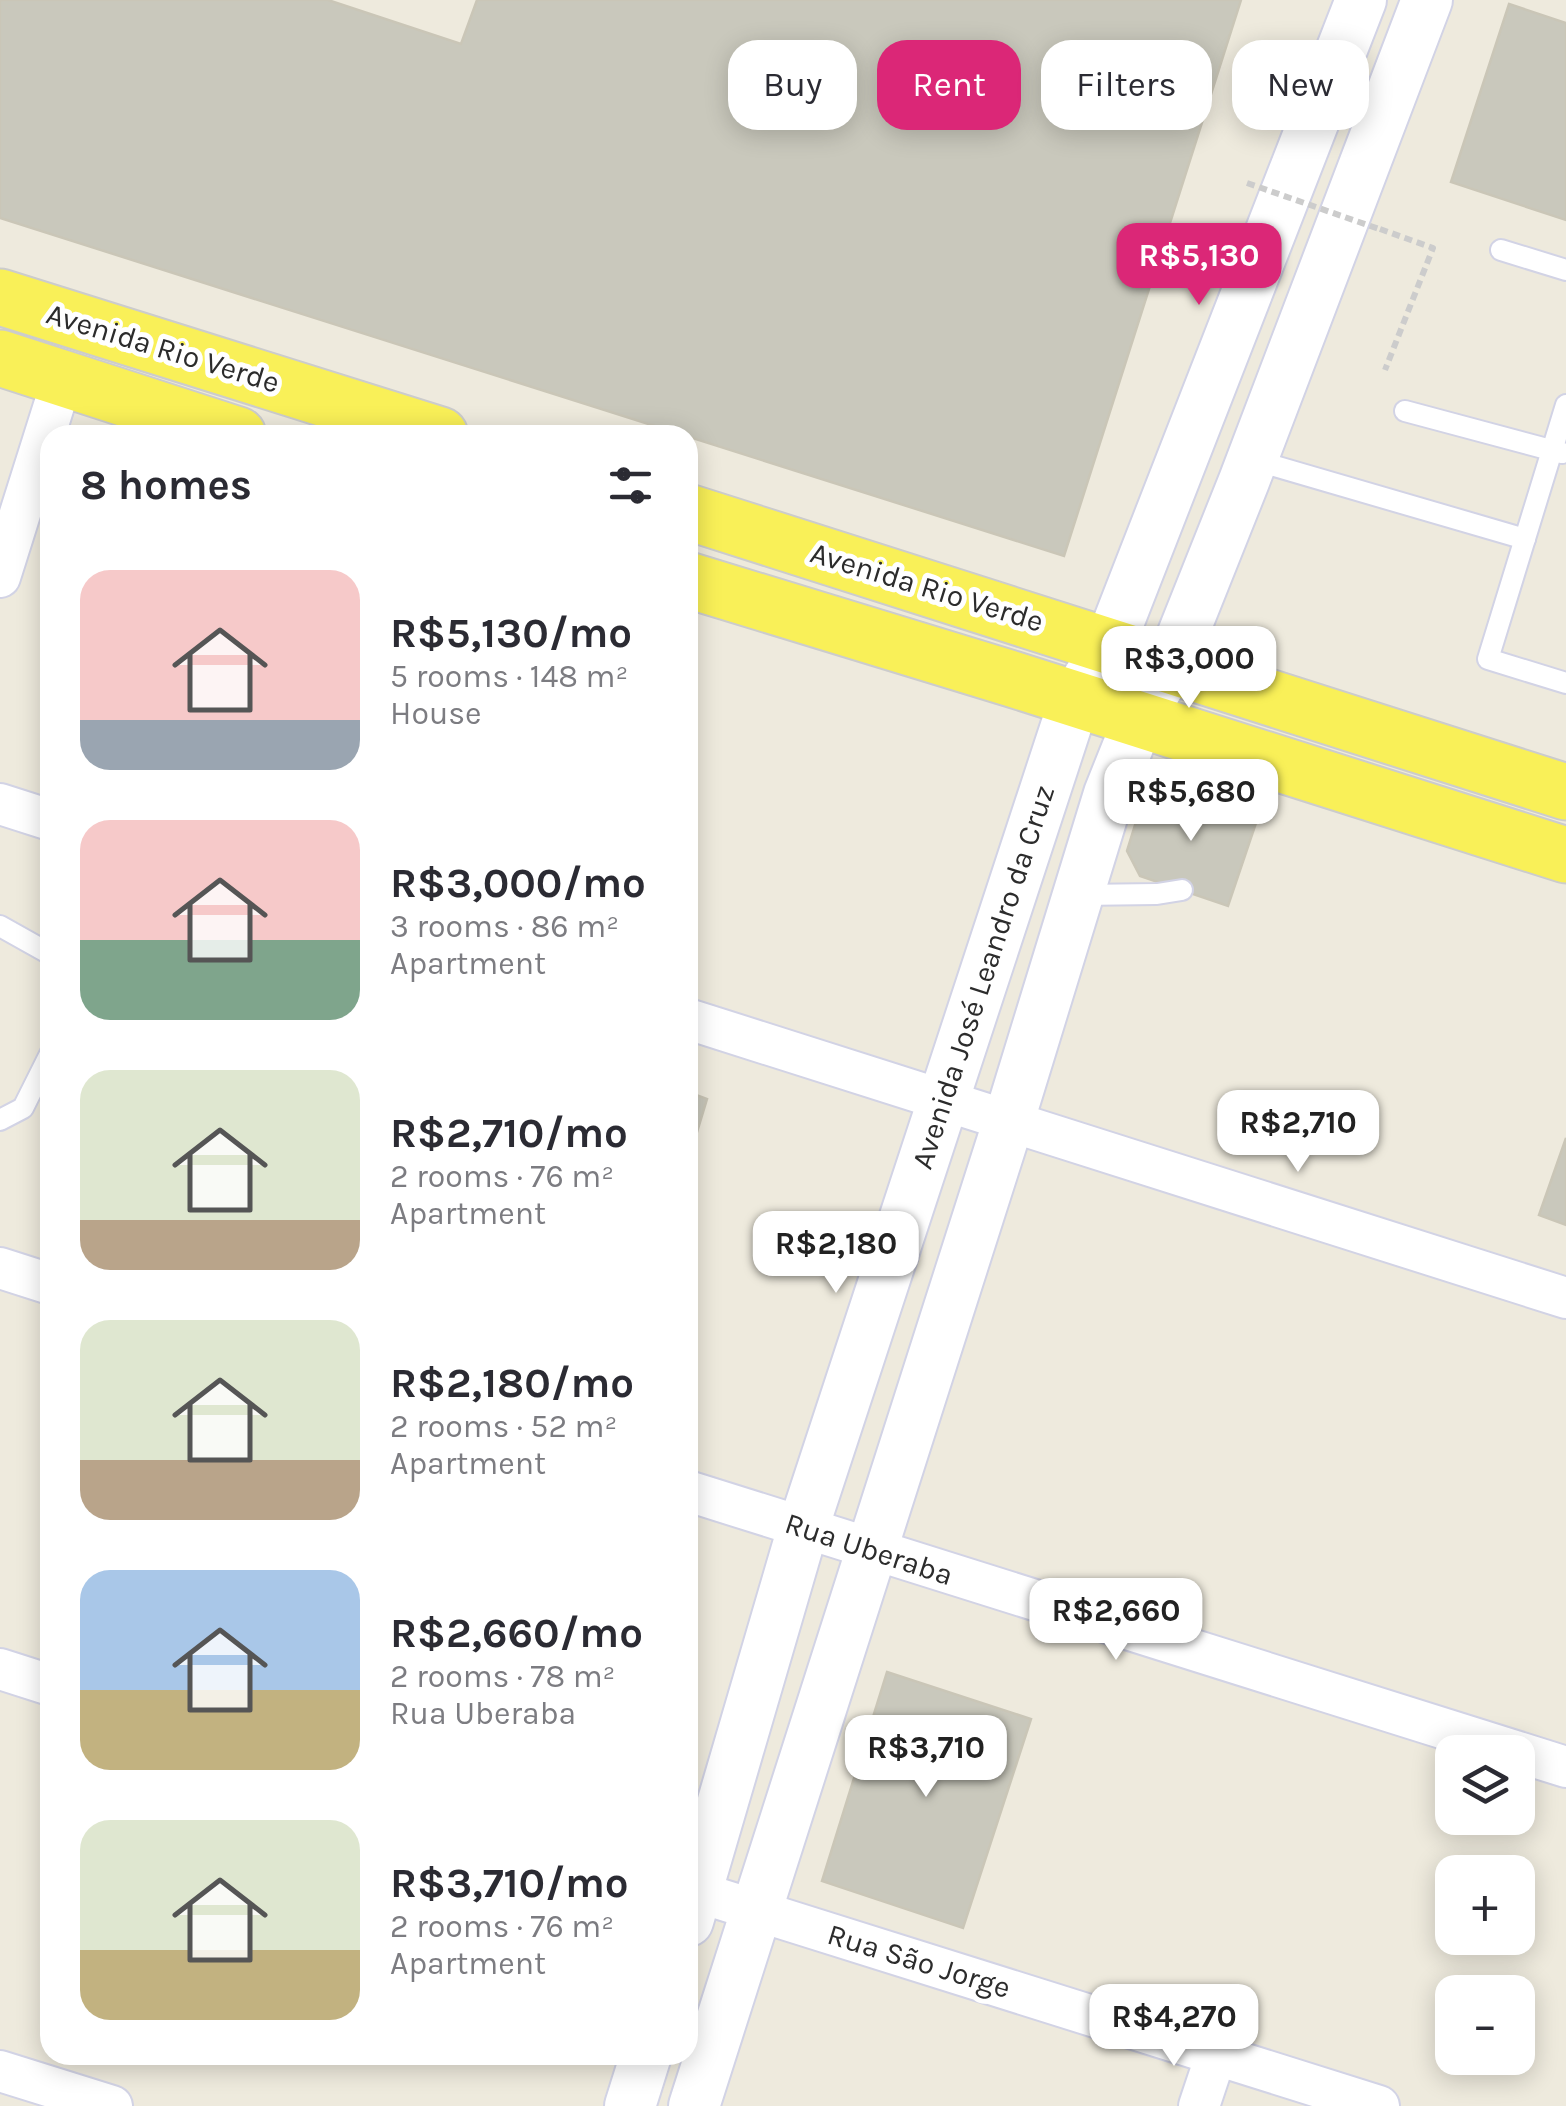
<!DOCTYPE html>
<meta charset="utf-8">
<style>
:root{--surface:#fff;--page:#f2f2f3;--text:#2b2b33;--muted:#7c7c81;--accent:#db2777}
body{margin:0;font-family:Karla,sans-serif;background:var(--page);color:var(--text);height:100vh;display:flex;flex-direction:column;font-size:38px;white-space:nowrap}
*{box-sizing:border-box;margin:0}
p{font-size:32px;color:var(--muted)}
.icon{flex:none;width:55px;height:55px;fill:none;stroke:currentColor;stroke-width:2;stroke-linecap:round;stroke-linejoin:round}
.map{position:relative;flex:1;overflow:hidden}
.sheet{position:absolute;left:40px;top:425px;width:658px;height:1640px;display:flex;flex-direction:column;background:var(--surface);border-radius:30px;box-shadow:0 5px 25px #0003}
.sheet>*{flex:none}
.hud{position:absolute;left:728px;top:40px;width:688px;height:90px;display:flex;gap:20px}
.buttons{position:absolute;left:1435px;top:1735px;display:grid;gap:20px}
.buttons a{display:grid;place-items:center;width:100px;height:100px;border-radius:20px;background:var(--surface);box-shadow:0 5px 25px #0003;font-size:50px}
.price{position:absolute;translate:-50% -85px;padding:0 22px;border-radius:20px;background:#fff;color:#222;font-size:32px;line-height:65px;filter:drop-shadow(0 2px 5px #0008)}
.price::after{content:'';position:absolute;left:50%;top:60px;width:30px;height:22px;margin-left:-15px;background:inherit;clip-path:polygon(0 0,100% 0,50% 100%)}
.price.on{background:var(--accent);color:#fff}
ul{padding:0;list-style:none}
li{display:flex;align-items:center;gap:30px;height:250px;padding:0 40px}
li span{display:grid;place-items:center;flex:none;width:280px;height:200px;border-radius:30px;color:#555}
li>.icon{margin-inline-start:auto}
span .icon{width:120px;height:120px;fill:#fffc;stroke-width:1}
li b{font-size:42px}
h2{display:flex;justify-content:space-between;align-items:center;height:120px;padding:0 40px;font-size:42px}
.pill{padding:0 35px;border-radius:30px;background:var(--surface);box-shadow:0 5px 25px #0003;font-size:35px;line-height:90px}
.pill.on{background:var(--accent);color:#fff}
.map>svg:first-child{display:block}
.building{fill:#c9c8bc;stroke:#cac6b7;stroke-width:2.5}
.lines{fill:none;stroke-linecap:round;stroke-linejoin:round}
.service-casing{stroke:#d2d3e5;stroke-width:24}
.minor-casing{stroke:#d2d3e5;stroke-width:44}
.tertiary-casing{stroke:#d2d3e5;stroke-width:54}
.primary-casing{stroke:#ccc;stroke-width:59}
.path{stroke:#ccc;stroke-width:6;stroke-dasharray:8 5;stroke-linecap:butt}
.service{stroke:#fff;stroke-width:20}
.minor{stroke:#fff;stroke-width:40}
.tertiary{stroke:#fff;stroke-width:50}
.primary{stroke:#f9f058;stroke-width:55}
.path-bridge{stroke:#ccc;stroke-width:6;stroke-dasharray:8 5;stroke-linecap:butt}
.labels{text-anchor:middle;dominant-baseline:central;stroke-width:10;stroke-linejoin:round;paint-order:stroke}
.street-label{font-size:30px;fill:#2c2c2c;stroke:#fff}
</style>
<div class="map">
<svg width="1566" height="2106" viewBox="0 0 1566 2106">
<rect width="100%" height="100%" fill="#eeeadd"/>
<!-- building -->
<g class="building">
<polygon points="0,0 328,0 461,44 477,0 1241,0 1064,556 0,218"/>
<polygon points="1509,4 1566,23 1566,220 1451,182"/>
<polygon points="1168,787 1258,817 1228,906 1140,876 1127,851 1140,809"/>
<polygon points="688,1092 707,1099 688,1162"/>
<polygon points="1566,1138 1566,1225 1539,1215"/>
<polygon points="887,1672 1031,1719 963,1928 822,1881"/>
</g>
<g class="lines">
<!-- service casing -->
<g class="service-casing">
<g id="service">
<polyline points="1501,250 1566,270"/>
<polyline points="1566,405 1488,659 1566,683"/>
<polyline points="1405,411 1562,453"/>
<polyline points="1254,460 1525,539"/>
<polyline points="1244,812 1271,763"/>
<polyline points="1079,895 1157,894 1182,890"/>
<polyline points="0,926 50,954"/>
<polyline points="0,1120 23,1108 50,1054"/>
</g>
</g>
<!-- minor casing -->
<g class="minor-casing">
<g id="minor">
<polyline points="0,577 63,377"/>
<polyline points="0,804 50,820"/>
<polyline points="688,1019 1566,1298"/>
<polyline points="0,1268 50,1284"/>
<polyline points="688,1491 1566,1767"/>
<polyline points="0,1669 50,1685"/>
<polyline points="688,1889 1379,2106"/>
<polyline points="0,2071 112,2106"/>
<polyline points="1199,2106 1216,2055"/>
</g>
</g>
<!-- tertiary casing -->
<g class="tertiary-casing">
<g id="tertiary">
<polyline points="688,1921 803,1528 1075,699 1110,644 1361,0"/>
<polyline points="630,2106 646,2055"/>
<polyline points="694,2106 1009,1120 1109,794 1139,719 1171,664 1244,481 1427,0"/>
</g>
</g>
<!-- primary casing -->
<g class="primary-casing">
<g id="primary">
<polyline points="0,297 440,435"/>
<polyline points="0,358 238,435"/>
<polyline points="688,512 1566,792"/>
<polyline points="688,580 1012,679 1566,855"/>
</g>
</g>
<!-- path -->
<polyline class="path" points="1380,229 1433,248 1385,370"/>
<!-- service -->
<use href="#service" class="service"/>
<!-- minor -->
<use href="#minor" class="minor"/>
<!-- tertiary -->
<use href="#tertiary" class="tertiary"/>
<!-- primary -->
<use href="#primary" class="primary"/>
<!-- path-bridge -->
<polyline class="path-bridge" points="1247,183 1379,229"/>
</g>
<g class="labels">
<!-- street labels -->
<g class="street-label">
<text transform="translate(163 348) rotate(17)">Avenida Rio Verde</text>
<text transform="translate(927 587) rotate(17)">Avenida Rio Verde</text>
<text transform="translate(983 977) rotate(-72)">Avenida José Leandro da Cruz</text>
<text transform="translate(869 1549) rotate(18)">Rua Uberaba</text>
<text transform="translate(919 1961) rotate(17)">Rua São Jorge</text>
</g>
</g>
</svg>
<div class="buttons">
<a><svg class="icon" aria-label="layers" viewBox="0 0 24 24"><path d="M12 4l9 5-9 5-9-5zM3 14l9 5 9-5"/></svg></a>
<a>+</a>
<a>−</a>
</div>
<b class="price on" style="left:1199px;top:308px">R$5,130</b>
<b class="price" style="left:1189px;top:711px">R$3,000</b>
<b class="price" style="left:1191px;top:844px">R$5,680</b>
<b class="price" style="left:1298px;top:1175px">R$2,710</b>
<b class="price" style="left:836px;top:1296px">R$2,180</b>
<b class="price" style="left:1116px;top:1663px">R$2,660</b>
<b class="price" style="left:926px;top:1800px">R$3,710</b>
<b class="price" style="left:1174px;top:2069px">R$4,270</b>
<div class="hud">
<a class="pill">Buy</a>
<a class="pill on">Rent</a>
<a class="pill">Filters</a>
<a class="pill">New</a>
</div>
<section class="sheet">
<h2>8 homes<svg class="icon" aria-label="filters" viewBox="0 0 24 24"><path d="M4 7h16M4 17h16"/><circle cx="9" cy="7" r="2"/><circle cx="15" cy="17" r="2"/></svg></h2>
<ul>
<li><span style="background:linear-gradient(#f6c9c9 75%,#9aa5b1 0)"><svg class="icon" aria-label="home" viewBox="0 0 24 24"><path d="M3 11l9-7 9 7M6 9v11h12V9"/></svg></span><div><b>R$5,130/mo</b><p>5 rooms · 148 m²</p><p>House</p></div></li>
<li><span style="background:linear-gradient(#f6c9c9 60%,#7fa58c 0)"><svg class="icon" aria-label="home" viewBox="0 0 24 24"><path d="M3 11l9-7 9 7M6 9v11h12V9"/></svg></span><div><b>R$3,000/mo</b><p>3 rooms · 86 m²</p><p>Apartment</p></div></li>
<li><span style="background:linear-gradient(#dfe7d0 75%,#b9a48a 0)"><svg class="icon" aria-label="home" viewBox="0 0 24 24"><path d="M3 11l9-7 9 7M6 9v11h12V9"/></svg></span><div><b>R$2,710/mo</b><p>2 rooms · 76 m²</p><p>Apartment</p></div></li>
<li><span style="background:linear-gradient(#dfe7d0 70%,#b9a48a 0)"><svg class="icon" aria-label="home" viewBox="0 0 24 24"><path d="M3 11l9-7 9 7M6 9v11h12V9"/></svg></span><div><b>R$2,180/mo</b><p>2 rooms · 52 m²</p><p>Apartment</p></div></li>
<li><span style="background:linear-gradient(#a9c7e8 60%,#c2b280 0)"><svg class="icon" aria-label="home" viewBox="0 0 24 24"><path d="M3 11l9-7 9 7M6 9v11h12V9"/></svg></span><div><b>R$2,660/mo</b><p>2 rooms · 78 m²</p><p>Rua Uberaba</p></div></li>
<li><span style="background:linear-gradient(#dfe7d0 65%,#c2b280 0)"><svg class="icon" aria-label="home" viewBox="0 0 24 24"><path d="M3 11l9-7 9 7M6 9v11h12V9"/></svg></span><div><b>R$3,710/mo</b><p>2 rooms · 76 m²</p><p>Apartment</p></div></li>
</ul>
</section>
</div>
